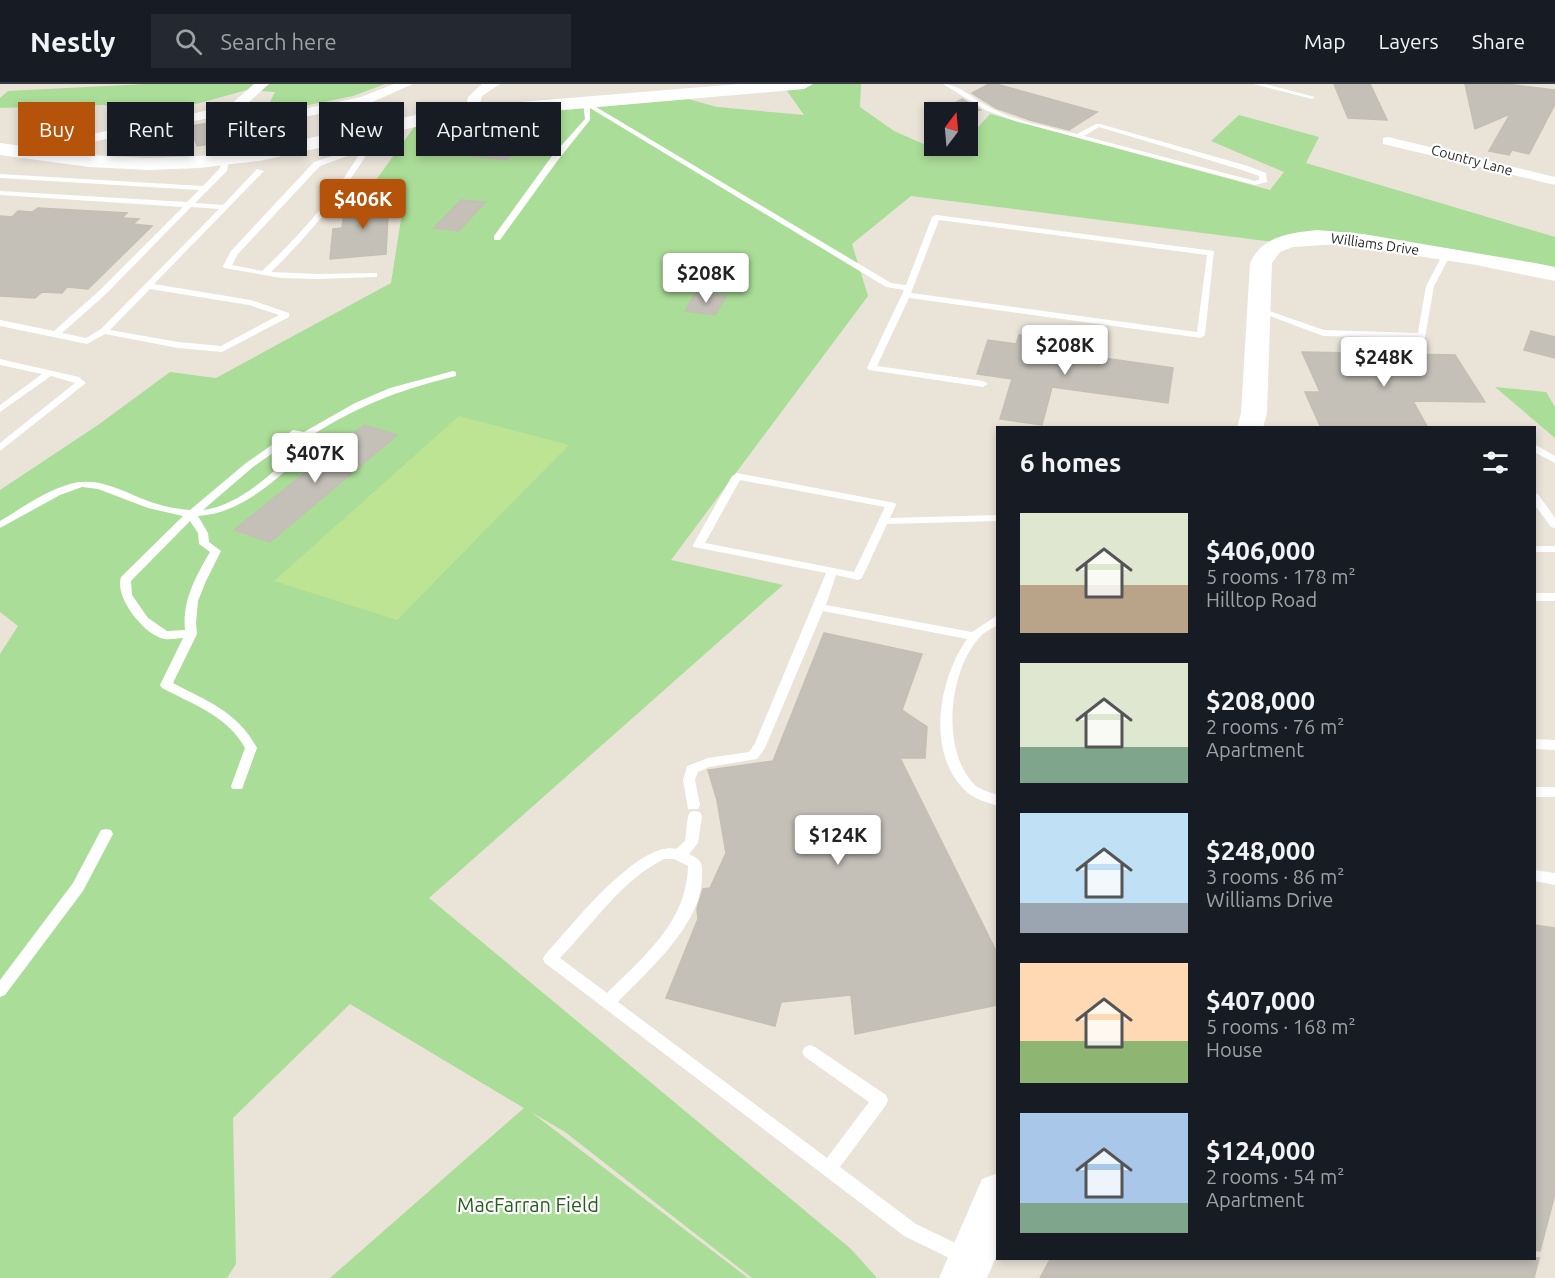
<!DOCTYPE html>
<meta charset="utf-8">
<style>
:root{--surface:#171b24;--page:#242831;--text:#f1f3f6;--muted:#9ea1a6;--line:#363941;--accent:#b45309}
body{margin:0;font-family:Ubuntu,sans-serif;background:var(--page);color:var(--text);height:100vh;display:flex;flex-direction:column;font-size:22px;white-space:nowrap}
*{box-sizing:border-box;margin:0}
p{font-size:20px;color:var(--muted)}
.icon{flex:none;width:33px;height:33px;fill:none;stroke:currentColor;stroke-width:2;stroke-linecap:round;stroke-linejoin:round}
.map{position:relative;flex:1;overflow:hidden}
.side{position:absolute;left:996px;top:342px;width:540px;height:834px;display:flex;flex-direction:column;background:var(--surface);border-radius:0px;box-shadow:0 3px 9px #0003}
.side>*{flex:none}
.hud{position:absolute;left:18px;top:18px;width:570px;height:54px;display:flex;gap:12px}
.needle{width:39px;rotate:16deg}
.tools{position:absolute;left:924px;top:18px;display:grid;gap:12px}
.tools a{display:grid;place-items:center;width:54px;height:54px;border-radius:0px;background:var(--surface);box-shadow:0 3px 9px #0003;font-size:30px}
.price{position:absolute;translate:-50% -51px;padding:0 14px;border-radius:6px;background:#fff;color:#222;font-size:20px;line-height:39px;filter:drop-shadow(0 2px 3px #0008)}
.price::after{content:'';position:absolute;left:50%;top:36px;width:18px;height:14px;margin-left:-9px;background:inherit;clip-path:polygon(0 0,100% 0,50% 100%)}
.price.on{background:var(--accent);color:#fff}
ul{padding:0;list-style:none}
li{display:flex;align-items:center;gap:18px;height:150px;padding:0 24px}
li span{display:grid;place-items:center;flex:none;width:168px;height:120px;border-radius:0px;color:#555}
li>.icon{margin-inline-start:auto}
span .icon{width:72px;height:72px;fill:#fffc;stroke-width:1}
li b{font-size:26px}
h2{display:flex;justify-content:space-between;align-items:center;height:72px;padding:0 24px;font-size:26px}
.chip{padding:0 21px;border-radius:0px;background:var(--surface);box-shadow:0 3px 9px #0003;font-size:21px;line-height:54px}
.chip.on{background:var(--accent);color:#fff}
header{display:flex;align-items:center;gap:36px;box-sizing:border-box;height:84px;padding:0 30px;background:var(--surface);border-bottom:2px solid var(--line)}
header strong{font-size:28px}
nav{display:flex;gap:33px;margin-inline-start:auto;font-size:21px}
.search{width:420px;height:54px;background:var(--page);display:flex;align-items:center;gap:15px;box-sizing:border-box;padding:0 21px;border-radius:0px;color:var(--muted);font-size:22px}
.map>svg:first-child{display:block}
.green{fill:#aadd97}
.pitch{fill:#bce493}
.building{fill:#c4c0b8;stroke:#c4bfb3;stroke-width:1.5}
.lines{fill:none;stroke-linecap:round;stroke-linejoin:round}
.lane{fill:#fff;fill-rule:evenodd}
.street{fill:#fff;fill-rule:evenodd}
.secondary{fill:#fff;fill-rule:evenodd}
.labels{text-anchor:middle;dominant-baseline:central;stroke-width:4.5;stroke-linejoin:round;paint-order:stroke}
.far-street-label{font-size:14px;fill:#272727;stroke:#fff}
.near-park-label{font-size:20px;fill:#255e1c;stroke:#fff}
</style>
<header>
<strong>Nestly</strong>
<div class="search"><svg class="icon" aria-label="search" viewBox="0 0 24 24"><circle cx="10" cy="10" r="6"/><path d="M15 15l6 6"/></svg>Search here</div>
<nav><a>Map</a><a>Layers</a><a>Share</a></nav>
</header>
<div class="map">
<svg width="1555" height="1194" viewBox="0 0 1555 1194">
<rect width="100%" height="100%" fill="#e9e3d8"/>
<!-- green -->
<g class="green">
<polygon points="146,0 385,0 353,12 264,30 275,8 247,6 185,23 135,30 104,21 0,24 0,14 8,7"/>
<polygon points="813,0 861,0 860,23 894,47 948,71 959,62 968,62 968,54 990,30 1270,106 1284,88 1211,57 1239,31 1319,53 1306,79 1555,153 1555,196 1351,154 1273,158 911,112 852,160 868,212 671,476 783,501 429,814 851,1165 877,1194 752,1194 565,1048 531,1028 748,1194 330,1194 524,1024 350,920 233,1034 236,1180 227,1194 0,1194 0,570 18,542 0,528 0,406 98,341 170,288 216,294 391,199 405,110 366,110 417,39 688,15 717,23 804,31 785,4"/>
<polygon points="1495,303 1546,308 1555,323 1555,354"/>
</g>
<!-- pitch -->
<polygon class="pitch" points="459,332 569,361 397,536 274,497"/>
<!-- building -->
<g class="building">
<polygon points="989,0 996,0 1097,28 1069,46 1030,36 996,24 972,9"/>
<polygon points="1334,0 1370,0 1387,36 1348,34"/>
<polygon points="1465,0 1506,0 1555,6 1555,20 1529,70 1512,66 1509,71 1489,67 1510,30 1475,45"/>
<polygon points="962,15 980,26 938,28"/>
<polygon points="214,38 217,59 197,62 190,42"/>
<polygon points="471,49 524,54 507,76 452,70"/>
<polygon points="389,113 386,170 330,175 333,145 342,144 344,128 355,127 356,116"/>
<polygon points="461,116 485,118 459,147 434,144"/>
<polygon points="38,124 127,129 122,134 139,135 133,140 152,142 88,205 67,203 62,209 42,208 35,214 0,212 0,132 12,133 18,127 32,128"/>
<polygon points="696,208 726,212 715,231 685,227"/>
<polygon points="1531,247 1555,253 1555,274 1524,266"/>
<polygon points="1019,251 1065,258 1062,268 1173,284 1168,319 1052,303 1042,341 1000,335 1012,295 977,290 988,256 1016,260"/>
<polygon points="1302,268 1455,271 1485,318 1413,317 1428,344 1321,344 1305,308 1320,308"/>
<polygon points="364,341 397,351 270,458 234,446"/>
<polygon points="824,549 922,570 902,626 927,643 925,674 900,674 998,871 998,921 855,950 851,911 781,918 775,942 666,914 698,835 697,825 703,805 710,804 726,769 717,716 708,686 773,677"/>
<polygon points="1534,841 1555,844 1555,1110 1540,1167 1534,1166"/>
<polygon points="1051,1174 1539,1174 1534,1194 1040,1194"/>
</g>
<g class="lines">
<!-- lane -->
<g class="lane">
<path d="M943 0C957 0 972 13 984 20 1011 37 1047 42 1077 50L1096 40H1100L1248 82 1266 89 1267 98 1255 101 1015 37 985 26ZM1099 43 1242 86 1259 92V96L1255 97 1084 52Z"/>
<polygon points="1253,0 1265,0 1315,13 1312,15"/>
<path d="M586 17 891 199 906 201 932 133 936 131 1214 167 1205 251 1201 254 909 214 877 282 983 297 988 300 983 303 869 286 867 284 904 206 886 203 590 24V36L558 76 500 156H494V152L552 72 585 35 583 19ZM939 136 1207 171 1197 248 911 209Z"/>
<path d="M364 61 371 63C344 109 309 151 271 188L318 190 374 189H377V193L318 195 281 194 224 184 223 182 231 167 314 78ZM361 67C335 112 299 152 262 187L232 181 238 170 320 82Z"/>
<path d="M222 74 229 76 227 87 195 119 223 121 257 85 264 87 154 200 251 216 289 229V233L222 268 178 264 105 250 87 260 0 242V236L54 247 100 206 183 123 0 111V107L187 118 199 106 0 94V90L203 102 220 84ZM191 123 219 125 101 245 86 254 62 249 106 210ZM150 205 249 221 279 231 221 262 178 258 110 246Z"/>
<polygon points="1444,168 1451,170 1434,202 1425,254 1323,252 1254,226 1261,224 1324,246 1418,249 1426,202"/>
<polygon points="0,275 79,293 86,299 0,367 0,359 75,299 51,292 0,328 0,321 42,290 0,281"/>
<path d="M453 287 456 288V292C399 306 362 320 312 351L318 354V358C283 388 247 429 198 432L208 449 209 458 221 467 206 497 198 517 196 539 197 550 173 599C207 617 238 628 257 664L242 705H232L231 702 245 664C228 632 192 620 162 604L160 601 183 554C177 554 170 556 164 555 144 551 114 513 121 493L183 432 148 424 98 405 82 403 60 411 0 444V437C22 424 45 407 70 400 99 391 127 410 154 419 166 423 178 425 190 426L246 379 293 346 304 348 355 319 390 304ZM297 352 308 357C278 382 244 421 203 426L253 383ZM190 437 198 449 199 460 210 468C196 492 182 517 185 546L167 547 148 534 132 511 131 497Z"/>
<polygon points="1534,360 1555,372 1555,379 1534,368"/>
<path d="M737 389 895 419 896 421 890 434 998 431V437L887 440 862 494 858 496 836 491 826 521 972 548 998 531V541C993 544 986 547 982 551 948 584 940 669 976 702 982 706 991 709 998 711V722C989 719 975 715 968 709 925 672 938 596 967 555L823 527 765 664 757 675 709 683 698 688 695 696 700 721 698 725H688L683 696 687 682 708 674 749 668 755 659 826 489 694 463 693 461 732 392ZM740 396 885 423 854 488 705 459Z"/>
<polygon points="1534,409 1538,410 1555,434 1555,444 1551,443 1534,420"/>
<rect x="1534" y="462" width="21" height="6"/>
<rect x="1534" y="509" width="21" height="8"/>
<polygon points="1534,655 1555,656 1555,666 1534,665"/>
<rect x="1534" y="703" width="21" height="10"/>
<path d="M695 727 700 728 702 732 698 759 689 770C704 777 702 780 702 795 700 842 648 887 618 918L827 1074 869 1018 805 973 802 968 805 963 810 961 815 963 886 1011 888 1016 886 1021 840 1083 916 1140 972 1167 975 1173 972 1179 966 1182 904 1152 545 879 543 875 545 871C570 844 638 756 676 765L685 757 688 732 690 728ZM664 775H674L688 782C687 838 644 872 607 909L560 874C592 841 622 796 664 775Z"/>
<polygon points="106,745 111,746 113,750 83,807 5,911 0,913 0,896 73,799 101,746"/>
<polygon points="1534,786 1555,789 1555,801 1534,797"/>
</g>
<!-- street -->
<g class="street">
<polygon points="254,0 269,0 239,27 236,39 361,13 394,0 413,0 370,19 234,48 232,76 225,80 218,76 220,45 224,31 87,59 26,55 19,51 26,47 87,51 229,22"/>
<polygon points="482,0 500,0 482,12 477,31 467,31 465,28 468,13"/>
<polygon points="1388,53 1555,93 1555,101 1383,60 1383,54"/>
</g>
<!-- secondary -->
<g class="secondary">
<polygon points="739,0 813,0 804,5 448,36 259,77 199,84 149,86 89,83 0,71 0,59 89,71 149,74 199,72 259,65 448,24"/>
<path d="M1317 146 1363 150 1535 179 1555 183V197L1476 181 1340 160 1293 163 1280 168 1272 179 1267 329 1263 344H1237L1241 329 1250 179C1262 152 1290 149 1317 146Z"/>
<polygon points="998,1089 998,1168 987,1194 939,1194 982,1095"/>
</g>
</g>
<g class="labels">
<!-- far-street labels -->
<g class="far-street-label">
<text transform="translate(1472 76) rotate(15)">Country Lane</text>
<text transform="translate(1375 160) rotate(8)">Williams Drive</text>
</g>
<!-- near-park labels -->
<g class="near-park-label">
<text x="528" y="1120">MacFarran Field</text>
</g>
</g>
</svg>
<div class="tools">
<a><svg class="needle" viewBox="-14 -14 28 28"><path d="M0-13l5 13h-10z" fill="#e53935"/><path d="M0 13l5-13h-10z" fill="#9ea1a6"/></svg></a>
</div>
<b class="price on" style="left:363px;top:146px">$406K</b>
<b class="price" style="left:706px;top:220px">$208K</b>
<b class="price" style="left:1065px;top:292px">$208K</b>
<b class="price" style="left:1384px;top:304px">$248K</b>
<b class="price" style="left:315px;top:400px">$407K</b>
<b class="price" style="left:838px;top:782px">$124K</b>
<div class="hud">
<a class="chip on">Buy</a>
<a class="chip">Rent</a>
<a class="chip">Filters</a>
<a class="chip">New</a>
<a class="chip">Apartment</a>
</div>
<section class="side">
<h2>6 homes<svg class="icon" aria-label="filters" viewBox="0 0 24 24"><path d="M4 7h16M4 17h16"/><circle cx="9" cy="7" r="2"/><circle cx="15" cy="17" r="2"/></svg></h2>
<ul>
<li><span style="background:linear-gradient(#dfe7d0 60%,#b9a48a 0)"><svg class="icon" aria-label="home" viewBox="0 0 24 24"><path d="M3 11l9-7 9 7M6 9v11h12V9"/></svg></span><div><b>$406,000</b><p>5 rooms · 178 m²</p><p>Hilltop Road</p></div></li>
<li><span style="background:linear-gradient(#dfe7d0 70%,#7fa58c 0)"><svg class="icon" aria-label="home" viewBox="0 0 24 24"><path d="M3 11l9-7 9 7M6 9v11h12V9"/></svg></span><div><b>$208,000</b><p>2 rooms · 76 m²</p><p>Apartment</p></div></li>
<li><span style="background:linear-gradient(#bfe0f5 75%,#9aa5b1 0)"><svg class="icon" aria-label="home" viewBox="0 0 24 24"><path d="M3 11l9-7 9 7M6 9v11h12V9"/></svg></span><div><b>$248,000</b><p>3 rooms · 86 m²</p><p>Williams Drive</p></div></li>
<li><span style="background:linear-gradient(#ffd9b3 65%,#8fb573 0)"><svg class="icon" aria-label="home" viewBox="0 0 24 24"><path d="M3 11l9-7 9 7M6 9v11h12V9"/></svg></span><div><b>$407,000</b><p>5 rooms · 168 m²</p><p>House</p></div></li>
<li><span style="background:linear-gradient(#a9c7e8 75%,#7fa58c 0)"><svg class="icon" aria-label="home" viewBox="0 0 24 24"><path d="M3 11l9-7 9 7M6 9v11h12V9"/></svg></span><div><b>$124,000</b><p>2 rooms · 54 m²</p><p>Apartment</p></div></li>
</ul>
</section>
</div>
